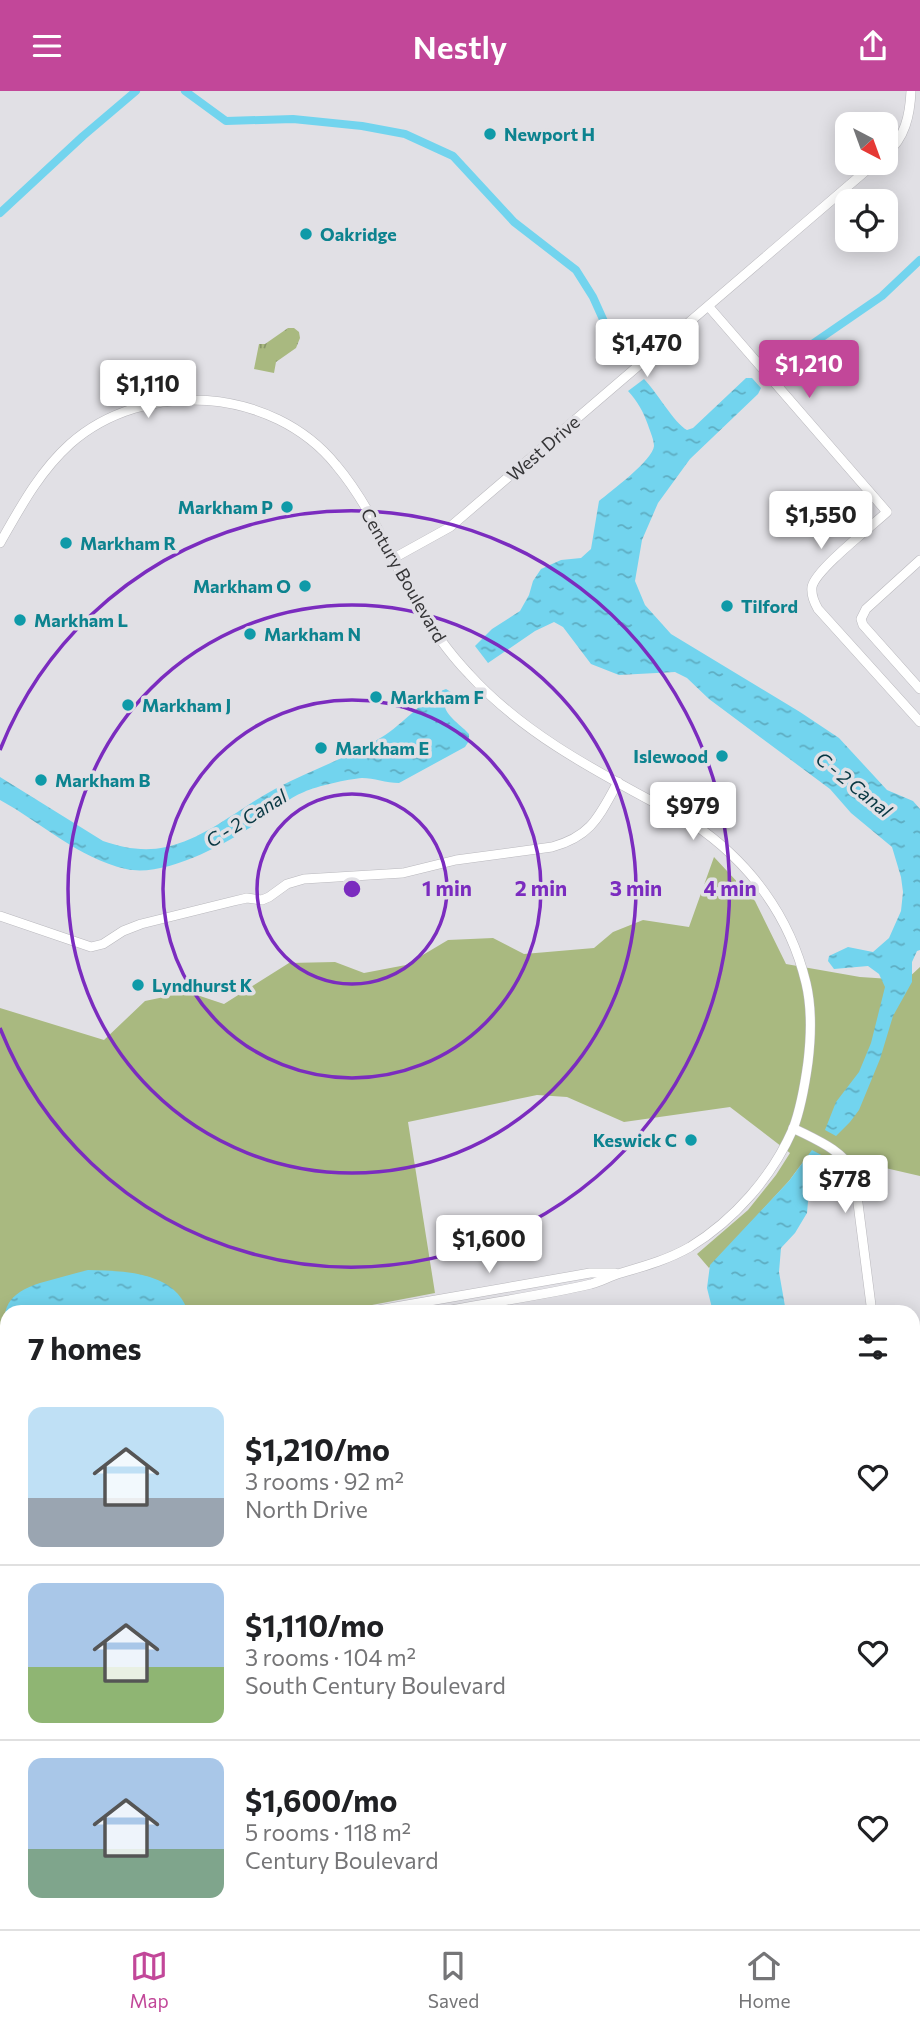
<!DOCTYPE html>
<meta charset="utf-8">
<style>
:root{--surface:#fff;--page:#f6f6f6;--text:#202124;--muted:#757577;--line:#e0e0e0;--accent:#c24799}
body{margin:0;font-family:Commissioner,sans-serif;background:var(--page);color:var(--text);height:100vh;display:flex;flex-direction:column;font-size:26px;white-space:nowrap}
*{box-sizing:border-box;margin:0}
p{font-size:23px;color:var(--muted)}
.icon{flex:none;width:38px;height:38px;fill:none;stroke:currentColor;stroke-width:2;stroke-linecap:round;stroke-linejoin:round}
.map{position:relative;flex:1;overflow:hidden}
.drawer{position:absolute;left:0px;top:1214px;width:920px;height:625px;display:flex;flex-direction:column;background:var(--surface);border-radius:21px 21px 0 0;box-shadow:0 4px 18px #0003}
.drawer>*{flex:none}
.needle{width:46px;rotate:139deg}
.fabs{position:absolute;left:835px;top:21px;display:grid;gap:14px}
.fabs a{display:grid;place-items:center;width:63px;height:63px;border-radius:14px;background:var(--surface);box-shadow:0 4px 18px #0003;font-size:35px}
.price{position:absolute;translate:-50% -60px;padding:0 16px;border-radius:7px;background:#fff;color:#222;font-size:23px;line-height:46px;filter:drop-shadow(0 2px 4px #0008)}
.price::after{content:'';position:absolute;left:50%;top:42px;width:21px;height:16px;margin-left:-10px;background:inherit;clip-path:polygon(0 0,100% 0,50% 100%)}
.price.current{background:var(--accent);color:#fff}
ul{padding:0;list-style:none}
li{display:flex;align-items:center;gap:21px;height:175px;padding:0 28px}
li+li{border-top:2px solid var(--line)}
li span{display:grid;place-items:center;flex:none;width:196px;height:140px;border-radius:14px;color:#555}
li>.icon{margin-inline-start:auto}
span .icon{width:84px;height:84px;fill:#fffc;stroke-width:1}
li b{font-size:30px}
h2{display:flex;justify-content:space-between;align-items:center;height:84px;padding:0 28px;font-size:30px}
header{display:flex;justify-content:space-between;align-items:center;height:91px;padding:0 28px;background:var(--accent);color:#fff;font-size:32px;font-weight:600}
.tabs{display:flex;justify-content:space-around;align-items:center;height:98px;border-top:2px solid var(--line);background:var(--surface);font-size:19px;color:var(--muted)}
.tabs a{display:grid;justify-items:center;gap:4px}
.tabs .current{color:var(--accent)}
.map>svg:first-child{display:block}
.green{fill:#a9b980}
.park{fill:url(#park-tufts)}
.water{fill:url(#water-ripples)}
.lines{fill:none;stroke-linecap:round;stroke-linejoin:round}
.canal{stroke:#72d4ee;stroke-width:8}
.street-casing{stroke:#b9b8bd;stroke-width:10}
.primary-casing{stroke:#b9b8bd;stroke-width:16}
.street{stroke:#fff;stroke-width:9}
.primary{stroke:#fff;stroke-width:14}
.ring{fill:none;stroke:#7b2cbf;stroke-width:3.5}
.culture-dot{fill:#0f9aa8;stroke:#e1e0e5;stroke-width:2.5}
.labels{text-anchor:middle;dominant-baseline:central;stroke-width:7;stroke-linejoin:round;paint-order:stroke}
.culture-label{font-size:18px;font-weight:bold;fill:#0d838f;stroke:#e1e0e5;text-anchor:start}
.street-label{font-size:18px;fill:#353537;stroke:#e1e0e5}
.water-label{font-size:19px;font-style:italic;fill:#073742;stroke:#e1e0e5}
.centre{fill:#7b2cbf;stroke:#e1e0e5;stroke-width:3.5}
.ring-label{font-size:21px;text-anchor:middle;font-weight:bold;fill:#7b2cbf;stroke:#e1e0e5;stroke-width:7;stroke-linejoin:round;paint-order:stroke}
</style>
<header><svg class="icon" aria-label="menu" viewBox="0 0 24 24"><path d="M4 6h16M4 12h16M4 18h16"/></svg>Nestly<svg class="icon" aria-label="share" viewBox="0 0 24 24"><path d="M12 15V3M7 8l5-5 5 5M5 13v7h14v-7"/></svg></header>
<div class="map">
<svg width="920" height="1838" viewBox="0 0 920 1838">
<defs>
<pattern id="park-tufts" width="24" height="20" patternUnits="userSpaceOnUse" patternTransform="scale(1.75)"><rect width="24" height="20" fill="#a9b980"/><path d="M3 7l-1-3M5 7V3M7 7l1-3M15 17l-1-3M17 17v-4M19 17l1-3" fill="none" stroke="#8a976a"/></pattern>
<pattern id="water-ripples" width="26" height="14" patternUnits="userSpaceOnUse" patternTransform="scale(1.75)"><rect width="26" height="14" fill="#72d4ee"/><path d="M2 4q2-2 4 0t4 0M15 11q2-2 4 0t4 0" fill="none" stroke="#5eadc2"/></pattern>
</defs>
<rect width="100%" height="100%" fill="#e1e0e5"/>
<!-- green -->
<polygon class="green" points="714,766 755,810 786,873 860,886 906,889 920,876 920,1085 868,1073 839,1085 806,1067 789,1090 709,1177 697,1163 748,1119 776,1084 790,1062 730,1016 624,1031 567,1006 537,1004 408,1031 435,1202 330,1222 7,1222 7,1341 0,1346 0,917 104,949 145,910 188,901 224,913 289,872 335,871 364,882 406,874 448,849 493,847 524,863 594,857 613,841 643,829 689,836"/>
<!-- park -->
<polygon class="park" points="288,237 294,237 299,241 300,247 296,257 276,271 274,282 254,278 259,253 265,253"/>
<!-- water -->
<g class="water">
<path d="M746 287H752L761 297 758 303 690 368 658 412 642 449 635 490 645 514 671 543 800 621 839 647 887 699 913 710 920 718V859L917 860 912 871V891L893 925 880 968 859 1019 850 1031 836 1045 825 1039 836 1011 859 981 871 952 885 896 879 883 868 875 834 878 828 870 829 865 848 856 873 861 889 847 901 820 903 801 901 786 892 756 851 722 830 698 709 608 687 587 675 581 619 584 591 573 563 536 554 531 535 540 488 572 475 555 492 538 520 520 529 504 533 490 541 478 561 469 581 467 591 458 599 410C610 401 653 369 654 355 654 349 650 340 648 334 643 320 638 311 628 300L644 288C657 301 674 332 687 339L693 337Z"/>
<path d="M446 598 451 601C449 605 446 608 445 611 442 623 463 635 469 643V650L465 656 399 692C386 692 374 687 362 687 348 688 317 695 304 701 288 707 274 721 260 730 228 752 165 787 126 778 78 767 42 732 0 709V686L103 750C124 757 144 761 166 756 207 747 239 717 275 698 310 679 348 667 382 646 401 635 429 603 446 598Z"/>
<polygon points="812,1059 825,1066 809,1099 807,1122 795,1142 781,1157 779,1181 786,1221 713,1221 707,1197 710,1174 789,1090"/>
<path d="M88 1179C122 1180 173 1180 187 1218L185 1222H7V1250C0 1217 7 1203 40 1192 56 1188 71 1183 88 1179Z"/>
<polygon points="7,1484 7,1612 0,1608 0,1496"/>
<polygon points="7,1819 7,1832 112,1832 100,1838 0,1838 0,1829"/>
<polygon points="414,1832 521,1832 515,1838 418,1838"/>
</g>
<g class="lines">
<!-- canal -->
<g class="canal">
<polyline points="185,0 226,30 293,28 362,35 405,43 453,65 514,131 576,179 593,206 620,266"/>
<polyline points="0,122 83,45 136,0"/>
<polyline points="786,271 882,205 920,169"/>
</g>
<!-- street casing -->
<g class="street-casing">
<g id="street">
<path d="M886 63C905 47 910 24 911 0"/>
<path d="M709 216 887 421C872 435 815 479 812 496 811 504 814 511 818 518L920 631"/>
<path d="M0 452C20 417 39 381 70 353 144 287 273 296 336 374 369 413 389 462 413 506 429 534 447 560 469 583 530 650 614 689 692 732 749 770 790 825 806 892 812 917 811 946 808 971 805 993 801 1017 793 1038 772 1086 734 1129 690 1156 667 1169 645 1175 621 1182 611 1185 601 1190 591 1193 540 1205 486 1212 435 1222"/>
<polyline points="394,467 450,436 875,72"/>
<polyline points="920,469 866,518 861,528 863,534 920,598"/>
<path d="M0 825 91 856 103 853 123 840 141 833 234 810 247 807 262 809 269 806 287 793 304 788 403 782 456 769 552 756C592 745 599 725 618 691"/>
<path d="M793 1037C816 1049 841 1058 854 1081L872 1222"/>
<polyline points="361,1222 590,1182 615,1182"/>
<polyline points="914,1299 920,1310"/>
<polyline points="0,1359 7,1354"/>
<polyline points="0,1378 7,1372"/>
<polyline points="914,1731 920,1724"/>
<polyline points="914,1780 920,1777"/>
<polyline points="670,1832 677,1838"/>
<polyline points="696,1832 703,1838"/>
<polyline points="901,1832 902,1838"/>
</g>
</g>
<!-- primary casing -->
<g class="primary-casing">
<g id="primary">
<polyline points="914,1522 920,1516"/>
<polyline points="914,1544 920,1539"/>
<polyline points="552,1838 558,1832"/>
<polyline points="582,1838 589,1832"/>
</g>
</g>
<!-- street -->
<use href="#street" class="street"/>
<!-- primary -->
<use href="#primary" class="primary"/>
</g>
<!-- distance rings -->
<g class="ring">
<circle cx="352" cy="798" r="95"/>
<circle cx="352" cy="798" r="189"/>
<circle cx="352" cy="798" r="284"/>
<path d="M0 659A378 378 0 1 1 0 937"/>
</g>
<!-- markers -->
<g class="culture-dot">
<circle cx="490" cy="43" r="7"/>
<circle cx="306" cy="143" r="7"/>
<circle cx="287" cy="416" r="7"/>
<circle cx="66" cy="452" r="7"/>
<circle cx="305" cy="495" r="7"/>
<circle cx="727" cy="515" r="7"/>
<circle cx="20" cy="529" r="7"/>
<circle cx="250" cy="543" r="7"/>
<circle cx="376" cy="606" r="7"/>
<circle cx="128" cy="614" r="7"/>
<circle cx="321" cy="657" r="7"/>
<circle cx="722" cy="665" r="7"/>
<circle cx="41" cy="689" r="7"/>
<circle cx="138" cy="894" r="7"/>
<circle cx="691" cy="1049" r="7"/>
</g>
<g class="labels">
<!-- culture labels -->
<g class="culture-label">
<text x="504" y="43">Newport H</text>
<text x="320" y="143">Oakridge</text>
<text x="273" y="416" text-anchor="end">Markham P</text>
<text x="80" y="452">Markham R</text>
<text x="291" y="495" text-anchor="end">Markham O</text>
<text x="741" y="515">Tilford</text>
<text x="34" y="529">Markham L</text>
<text x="264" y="543">Markham N</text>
<text x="390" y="606">Markham F</text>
<text x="142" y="614">Markham J</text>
<text x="335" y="657">Markham E</text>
<text x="708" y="665" text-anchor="end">Islewood</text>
<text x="55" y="689">Markham B</text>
<text x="152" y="894">Lyndhurst K</text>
<text x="677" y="1049" text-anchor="end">Keswick C</text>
</g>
<!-- street labels -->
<g class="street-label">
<text transform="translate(543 357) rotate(-41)">West Drive</text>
<text transform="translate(404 484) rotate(60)">Century Boulevard</text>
</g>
<!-- water labels -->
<g class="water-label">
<text transform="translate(854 693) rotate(39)">C - 2 Canal</text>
<text transform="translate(246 727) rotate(-32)">C - 2 Canal</text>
</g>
</g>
<circle cx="352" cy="798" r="10" class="centre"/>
<g class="ring-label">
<text x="447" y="805">1 min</text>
<text x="541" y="805">2 min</text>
<text x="636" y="805">3 min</text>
<text x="730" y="805">4 min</text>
</g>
</svg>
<div class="fabs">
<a><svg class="needle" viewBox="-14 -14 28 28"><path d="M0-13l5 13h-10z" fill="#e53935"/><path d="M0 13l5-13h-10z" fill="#757577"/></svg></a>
<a><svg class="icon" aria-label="locate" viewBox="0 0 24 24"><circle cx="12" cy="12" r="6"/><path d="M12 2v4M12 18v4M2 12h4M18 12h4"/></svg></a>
</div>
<b class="price" style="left:647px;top:288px">$1,470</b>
<b class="price current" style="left:809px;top:309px">$1,210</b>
<b class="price" style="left:148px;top:329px">$1,110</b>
<b class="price" style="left:821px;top:460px">$1,550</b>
<b class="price" style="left:693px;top:751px">$979</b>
<b class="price" style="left:845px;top:1124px">$778</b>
<b class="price" style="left:489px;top:1184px">$1,600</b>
<section class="drawer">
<h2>7 homes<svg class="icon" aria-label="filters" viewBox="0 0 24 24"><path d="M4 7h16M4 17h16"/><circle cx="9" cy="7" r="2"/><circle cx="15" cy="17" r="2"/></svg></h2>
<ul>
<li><span style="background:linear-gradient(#bfe0f5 65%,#9aa5b1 0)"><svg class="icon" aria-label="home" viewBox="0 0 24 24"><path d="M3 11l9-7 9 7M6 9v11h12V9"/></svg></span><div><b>$1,210/mo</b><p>3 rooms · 92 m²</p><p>North Drive</p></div><svg class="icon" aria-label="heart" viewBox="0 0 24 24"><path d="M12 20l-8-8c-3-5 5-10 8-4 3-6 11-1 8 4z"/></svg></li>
<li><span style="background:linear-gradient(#a9c7e8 60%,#8fb573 0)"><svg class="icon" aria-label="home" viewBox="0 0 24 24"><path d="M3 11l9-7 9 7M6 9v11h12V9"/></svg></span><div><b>$1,110/mo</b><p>3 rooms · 104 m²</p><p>South Century Boulevard</p></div><svg class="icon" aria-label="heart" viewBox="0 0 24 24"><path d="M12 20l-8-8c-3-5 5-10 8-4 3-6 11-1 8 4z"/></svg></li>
<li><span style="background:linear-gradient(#a9c7e8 65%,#7fa58c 0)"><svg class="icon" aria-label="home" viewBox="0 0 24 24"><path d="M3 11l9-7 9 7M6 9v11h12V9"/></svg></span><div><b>$1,600/mo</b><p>5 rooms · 118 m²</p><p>Century Boulevard</p></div><svg class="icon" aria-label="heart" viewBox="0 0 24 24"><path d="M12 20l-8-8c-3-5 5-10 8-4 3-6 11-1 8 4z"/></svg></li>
</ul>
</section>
</div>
<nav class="tabs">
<a class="current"><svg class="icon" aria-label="map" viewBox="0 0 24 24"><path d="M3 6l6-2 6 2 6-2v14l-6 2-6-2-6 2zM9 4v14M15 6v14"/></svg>Map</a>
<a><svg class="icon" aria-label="saved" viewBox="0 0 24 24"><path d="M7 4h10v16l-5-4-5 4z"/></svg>Saved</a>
<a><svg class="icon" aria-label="home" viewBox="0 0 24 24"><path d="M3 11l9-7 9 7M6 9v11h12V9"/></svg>Home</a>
</nav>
